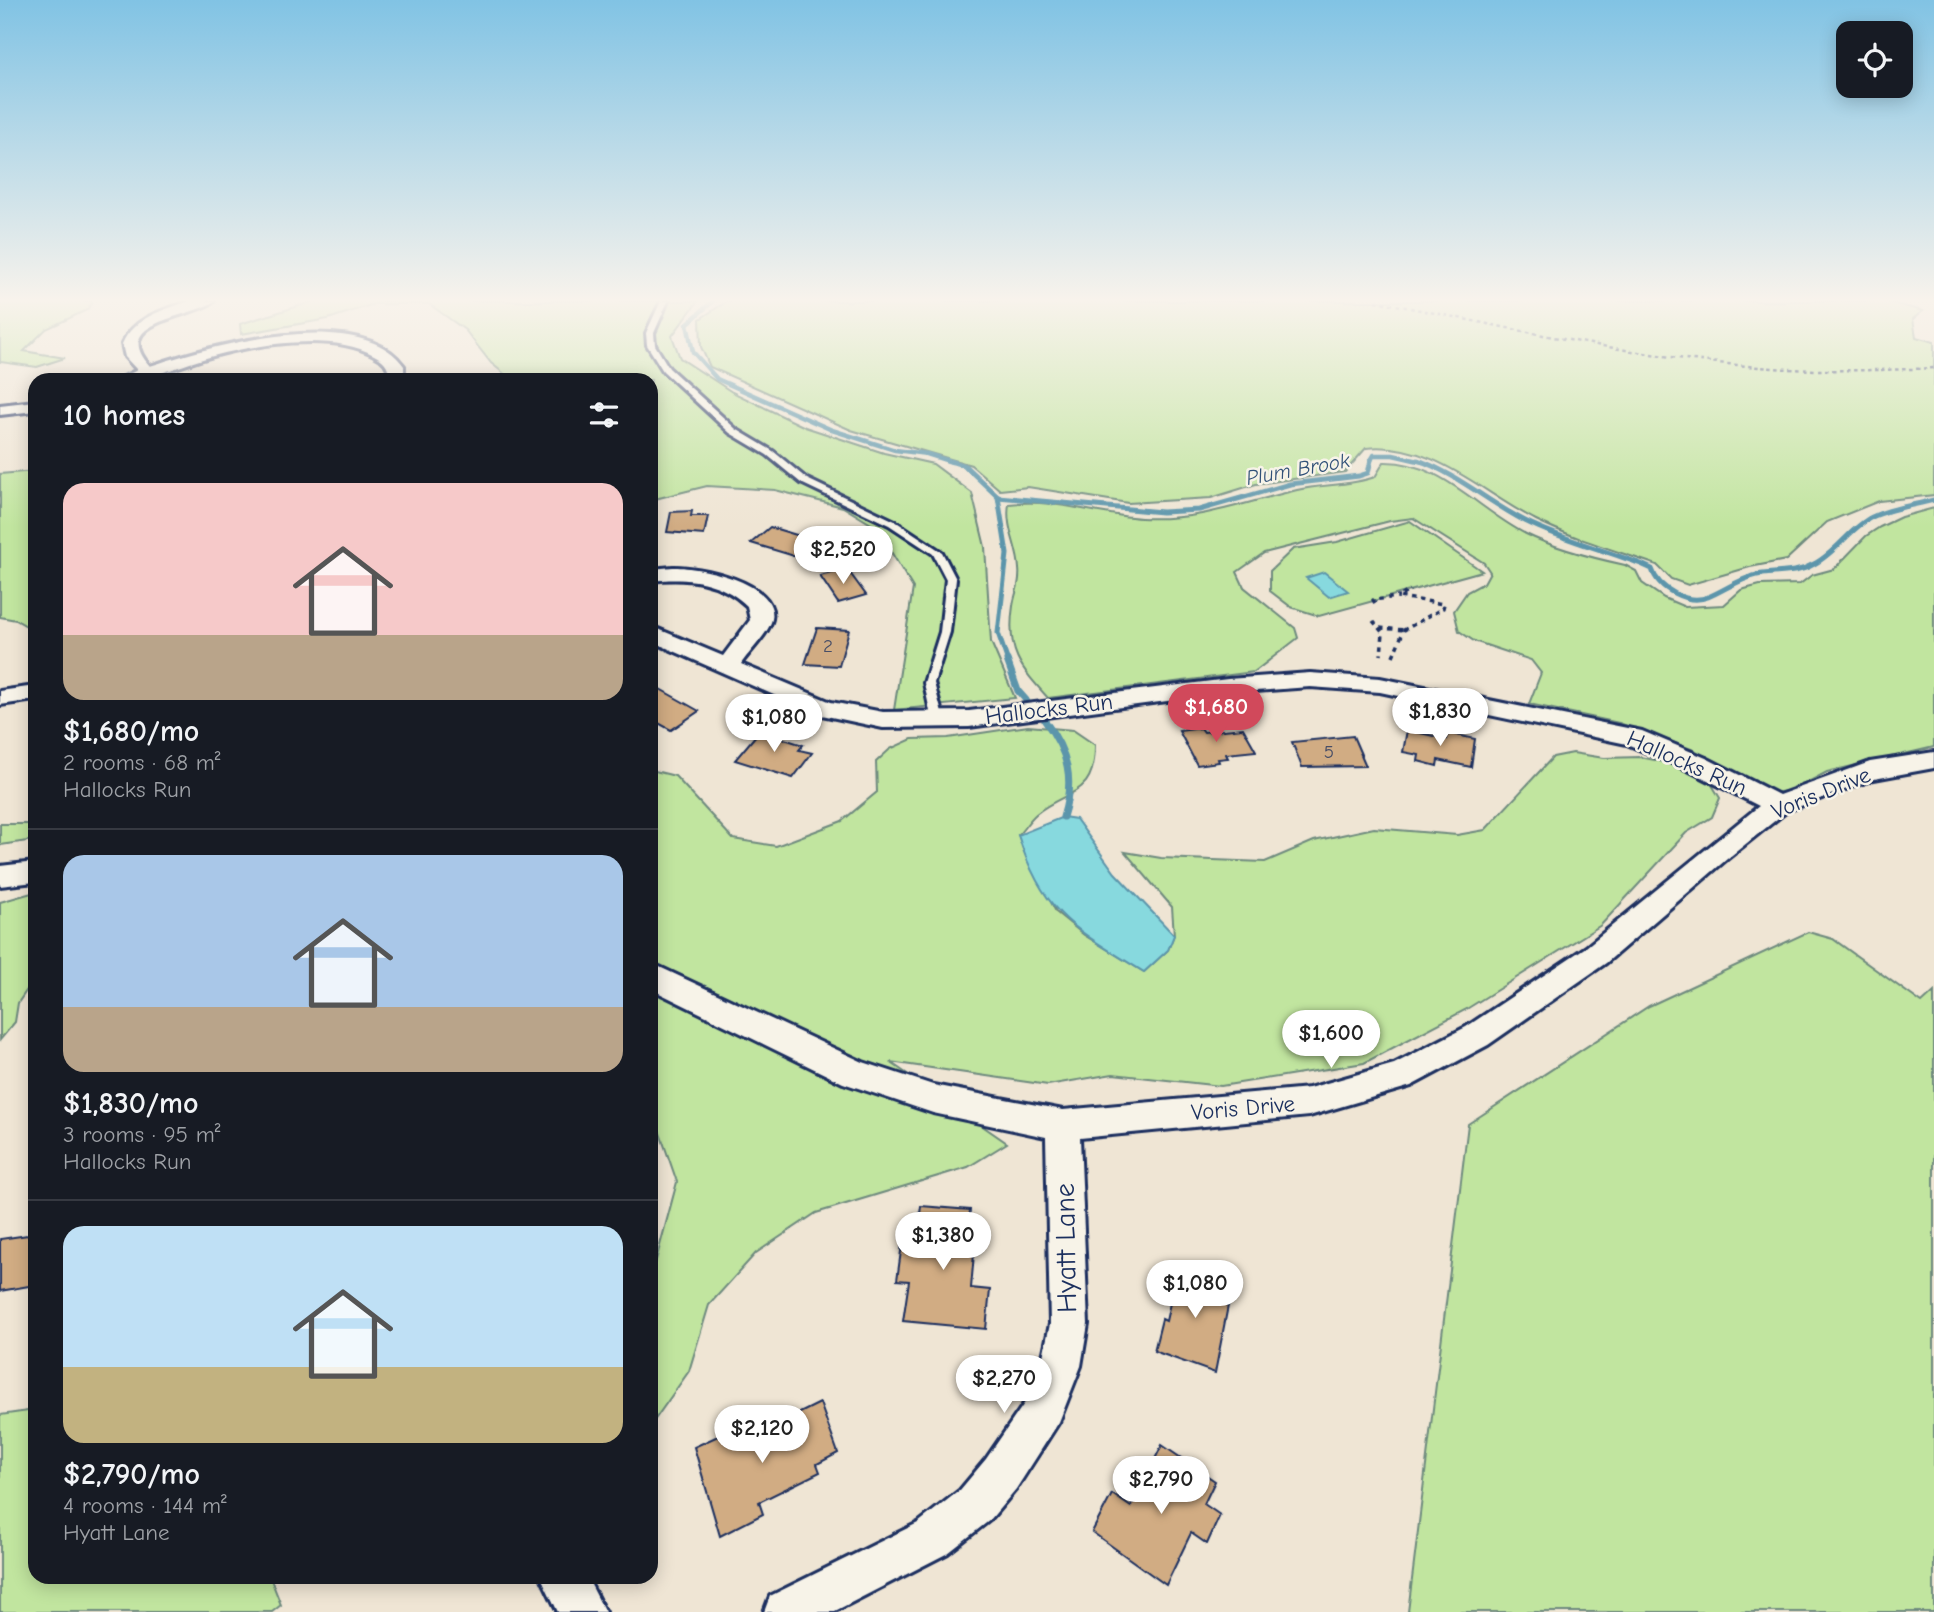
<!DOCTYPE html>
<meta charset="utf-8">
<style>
:root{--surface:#171b24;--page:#20242c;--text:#f1f3f6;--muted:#9ea1a6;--line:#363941;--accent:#d1495b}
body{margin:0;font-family:"Comic Neue",sans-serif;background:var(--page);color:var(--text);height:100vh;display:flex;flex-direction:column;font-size:26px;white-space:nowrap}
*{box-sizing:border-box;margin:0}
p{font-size:23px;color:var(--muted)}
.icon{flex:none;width:38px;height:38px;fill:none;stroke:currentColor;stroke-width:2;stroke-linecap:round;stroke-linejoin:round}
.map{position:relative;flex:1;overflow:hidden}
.details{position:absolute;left:28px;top:373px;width:630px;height:1211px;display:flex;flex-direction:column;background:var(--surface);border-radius:21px;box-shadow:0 4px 18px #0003}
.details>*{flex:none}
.controls{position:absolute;left:1836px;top:21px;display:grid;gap:14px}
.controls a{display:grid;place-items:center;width:77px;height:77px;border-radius:14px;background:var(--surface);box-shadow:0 4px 18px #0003;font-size:35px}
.price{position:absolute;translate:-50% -60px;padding:0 16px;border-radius:24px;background:#fff;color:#222;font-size:23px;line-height:46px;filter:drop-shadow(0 2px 4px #0008)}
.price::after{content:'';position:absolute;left:50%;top:42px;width:21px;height:16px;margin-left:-10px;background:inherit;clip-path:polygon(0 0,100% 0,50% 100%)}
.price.current{background:var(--accent);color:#fff}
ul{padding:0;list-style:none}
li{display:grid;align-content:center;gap:14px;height:371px;padding:0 35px}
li+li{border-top:2px solid var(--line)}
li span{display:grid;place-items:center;height:217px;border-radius:21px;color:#555}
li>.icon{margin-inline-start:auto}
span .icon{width:126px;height:126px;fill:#fffc;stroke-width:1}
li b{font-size:30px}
h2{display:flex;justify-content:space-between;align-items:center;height:84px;padding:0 35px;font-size:30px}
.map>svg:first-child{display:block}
.green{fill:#c1e59f;stroke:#6e8a7e;stroke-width:2}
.water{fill:#87d9de;stroke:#5c95ab;stroke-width:2}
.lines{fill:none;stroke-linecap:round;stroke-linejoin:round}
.stream-far2{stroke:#5c95ab;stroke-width:4.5}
.stream-far1{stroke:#5c95ab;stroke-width:5}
.stream{stroke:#5c95ab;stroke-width:7}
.building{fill:#d1ac83;stroke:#1b2f5e;stroke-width:2}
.lane-casing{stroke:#1b2f5e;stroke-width:6}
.street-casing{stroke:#1b2f5e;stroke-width:6}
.path-far1{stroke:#1b2f5e;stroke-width:2.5;stroke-dasharray:3.5 3.5;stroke-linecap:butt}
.path{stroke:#1b2f5e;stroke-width:3.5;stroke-dasharray:4.5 4.5;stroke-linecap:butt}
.lane{fill:#f7f3e8;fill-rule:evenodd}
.street{fill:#f7f3e8;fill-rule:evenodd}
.labels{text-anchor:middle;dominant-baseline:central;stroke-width:5;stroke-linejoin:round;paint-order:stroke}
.number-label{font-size:19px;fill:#484e67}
.far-water-label{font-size:21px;font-style:italic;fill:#315178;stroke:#f7f3e8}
.street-label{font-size:23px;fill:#1b2f5e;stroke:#f7f3e8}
.near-street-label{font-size:28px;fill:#1b2f5e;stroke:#f7f3e8}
</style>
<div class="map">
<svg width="1934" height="1612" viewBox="0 0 1934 1612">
<rect width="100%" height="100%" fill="#efe5d4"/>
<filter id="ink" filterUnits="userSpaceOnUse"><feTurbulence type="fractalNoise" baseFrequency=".0143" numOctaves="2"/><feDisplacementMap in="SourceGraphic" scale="14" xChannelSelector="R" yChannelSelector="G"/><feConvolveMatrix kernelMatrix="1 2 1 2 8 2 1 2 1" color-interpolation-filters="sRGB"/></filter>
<g filter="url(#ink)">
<!-- green -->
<g class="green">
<polygon points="0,301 93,301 87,310 46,329 24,351 65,358 37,367 0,362"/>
<polygon points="315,301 698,301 672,336 680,358 732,392 805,427 884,453 933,464 972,493 985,547 991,642 1015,698 894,710 913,588 876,527 843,507 775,490 707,486 651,500 651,380 512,380 491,363 465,330 429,304 374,304 328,319 241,334 240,324"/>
<path d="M727 301H1885L1923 311 1913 319 1916 337 1934 342V495L1879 501 1827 522 1786 560 1750 567 1688 585 1671 579 1657 565C1617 551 1575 539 1536 520 1481 492 1432 441 1366 448L1345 472 1256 484 1211 498 1128 503 1028 487 1000 490 971 465 851 430 710 367 701 347 700 319Z"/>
<path d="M1384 462C1441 461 1478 510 1526 534 1556 549 1593 558 1625 565L1636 571 1642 583 1664 598 1685 607 1724 605 1741 590 1760 585 1800 584 1812 575 1834 569 1866 536 1880 527 1901 517 1934 508V747L1827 772 1793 790 1773 793 1694 750 1619 723 1529 704 1541 673 1531 660 1474 641 1459 631 1454 611 1467 592 1484 583 1490 572 1484 563 1413 518 1390 521 1264 553 1237 572 1244 587 1295 628 1298 638 1254 672 1048 698C1020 667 1006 651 1013 606 1015 592 1021 583 1019 569 1018 546 1005 528 1009 504 1055 498 1096 515 1141 518 1200 521 1242 503 1297 490 1324 484 1349 486 1375 477Z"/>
<polygon points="35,471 35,631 16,620 0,617 0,474"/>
<polygon points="1410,521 1482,571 1319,616 1291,607 1270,591 1270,571 1293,549 1337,542"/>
<path d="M1028 726 1073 730 1095 745C1095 798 1068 788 1036 814 1029 820 1024 829 1018 835L1056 912 1084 935 1144 972 1168 950 1174 935 1172 907 1125 852 1161 858 1265 862 1314 841 1374 828 1457 835 1485 830 1553 757 1573 753 1604 758 1640 757 1674 764 1709 780 1720 798 1712 817 1686 833 1601 925 1465 1010 1364 1063 1221 1086 1113 1074 1048 1085 890 1062 1007 1143 968 1167 816 1213 756 1253 709 1305 689 1371 651 1425V1279L677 1182 651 1107V770L675 776 733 839 776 846 842 821 877 792 876 762 890 749 912 739 948 738Z"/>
<polygon points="0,824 35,824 35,840 0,845"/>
<polygon points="35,892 35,978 18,1003 15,1022 0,1040 0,902"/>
<polygon points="1808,932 1833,939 1922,1003 1934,992 1934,1612 1408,1612 1468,1124 1649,1006"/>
<polygon points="35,1410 35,1577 270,1577 281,1605 272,1612 0,1612 0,1415"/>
</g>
<!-- water -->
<g class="water">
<polygon points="1324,572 1348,591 1329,597 1306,578"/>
<path d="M1063 817 1076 819 1115 873 1174 935 1168 950 1144 972C1076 930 1043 915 1018 835Z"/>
</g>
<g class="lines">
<!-- stream-far2 -->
<g class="stream-far2">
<polyline points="713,301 687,324 693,352 717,379 832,430 895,450 927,454 952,462"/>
<polyline points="1370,462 1374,455 1393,455 1423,462"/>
</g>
<!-- stream-far1 -->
<g class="stream-far1">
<polyline points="947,460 965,466 998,497 1162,512 1199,510 1290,484 1359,476 1368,473 1371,460"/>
<path d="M1418 460C1457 474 1488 502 1525 521 1563 540 1602 549 1641 564L1652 569C1658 589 1688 605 1708 597 1725 590 1739 579 1757 575 1777 571 1795 575 1814 564 1836 553 1850 528 1872 517 1890 508 1915 505 1934 500"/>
<polyline points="998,497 1007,554 998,633 1008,662"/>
</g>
<!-- stream -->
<g class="stream">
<polyline points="1007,660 1018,691 1026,700"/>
<path d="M1045 721C1068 752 1075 779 1063 817"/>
</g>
</g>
<!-- building -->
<g class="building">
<polygon points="692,511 691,516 708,516 704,535 667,532 671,512"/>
<polygon points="770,527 823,543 804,559 751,543"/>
<polygon points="847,569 866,595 838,603 820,576"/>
<polygon points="817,628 849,630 839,666 805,664"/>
<polygon points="651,684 699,711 671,730 651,719"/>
<polygon points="762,728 784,734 781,738 803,745 799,750 812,753 793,778 735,760"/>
<polygon points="1201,728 1204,732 1243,728 1256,751 1226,754 1228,758 1218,759 1219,762 1197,765 1179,731"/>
<polygon points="1407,730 1447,739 1448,733 1475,739 1471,767 1438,760 1437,766 1418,761 1419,755 1403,752"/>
<polygon points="1353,736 1366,766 1302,767 1292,742"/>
<polygon points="921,1206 970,1210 968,1231 976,1231 971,1288 990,1290 986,1329 903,1321 909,1281 897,1280 902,1244 916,1245"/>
<polygon points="35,1234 35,1285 0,1291 0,1239"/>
<polygon points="1178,1267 1232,1285 1215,1373 1154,1351 1162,1319 1166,1321"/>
<polygon points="820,1403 838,1453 817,1464 820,1472 759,1502 763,1514 720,1536 694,1447 731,1430 735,1445"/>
<polygon points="1162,1445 1215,1481 1204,1504 1220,1515 1207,1544 1191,1533 1166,1585 1092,1532 1112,1494 1131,1507"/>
</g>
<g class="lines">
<!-- lane casing -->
<g class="lane-casing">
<polygon id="lane" points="661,301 668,301 654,333 655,345 669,368 736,429 773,451 807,479 895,521 942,552 956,579 950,632 934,683 944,721 942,724 934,724 932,721 924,683 940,632 946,579 933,554 889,525 801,483 767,455 730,433 663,371 647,345 646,333"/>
</g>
<!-- street casing -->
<g class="street-casing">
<g id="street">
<path d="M190 301H214C194 318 108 320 150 366 209 346 361 304 404 366V380H388C391 368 385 360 374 355 331 331 251 345 206 358 176 367 149 380 118 380L137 370 125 357 122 344C134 317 163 310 190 301Z"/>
<polygon points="35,401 35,411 0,415 0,405"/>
<path d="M673 567C697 566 779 582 772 619 769 633 749 652 741 664L831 702 883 712 969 711 1228 679 1310 673 1380 678 1642 731 1706 758 1779 795 1870 762 1934 752V768L1874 779 1787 811 1727 859 1606 963 1488 1045 1411 1086 1309 1116 1080 1138 1088 1324 1081 1366 1059 1422 1016 1489 990 1520 948 1553 833 1612H764L770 1596 918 1523 960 1490 986 1459 1030 1395 1041 1366 1050 1324 1046 1137 933 1113 843 1083 651 989V963L863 1062 933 1085 1063 1110 1309 1088 1394 1064 1466 1027 1586 947 1759 806 1688 770 1627 744 1380 692 1310 687 1228 693 969 727 883 728 817 714 651 641V626L723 656 750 620 747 606C720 580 686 577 651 581V569Z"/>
<polygon points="35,686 35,700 0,705 0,691"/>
<polygon points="35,862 35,882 0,886 0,866"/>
<polygon points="541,1577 587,1577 605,1612 558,1612"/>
</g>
</g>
<!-- path-far1 -->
<path class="path-far1" d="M1376 301C1496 325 1616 353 1737 365 1803 372 1869 371 1934 368"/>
<!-- path -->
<g class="path">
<polyline points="1375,603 1373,600 1399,597"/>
<polyline points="1373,621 1383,633 1381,655"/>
<polyline points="1380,628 1404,630"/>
<polyline points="1393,656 1404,630 1443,608 1444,604 1399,597 1410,590"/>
</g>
<!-- lane -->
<use href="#lane" class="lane"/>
<!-- street -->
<use href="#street" class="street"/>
</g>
</g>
<!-- sky -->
<linearGradient id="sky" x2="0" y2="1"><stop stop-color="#81c3e4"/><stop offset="0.57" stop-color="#f8f3ec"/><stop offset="1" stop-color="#f8f3ec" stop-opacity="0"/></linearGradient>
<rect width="1934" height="527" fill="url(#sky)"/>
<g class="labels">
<!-- number labels -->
<g class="number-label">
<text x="828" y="646">2</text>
<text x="1329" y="752">5</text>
</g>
<!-- far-water labels -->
<g class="far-water-label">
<text transform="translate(1298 469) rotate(-10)">Plum Brook</text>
</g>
<!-- street labels -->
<g class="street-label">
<text transform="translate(1049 709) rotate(-7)">Hallocks Run</text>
<text transform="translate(1687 763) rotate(24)">Hallocks Run</text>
<text transform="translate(1821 793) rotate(-22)">Voris Drive</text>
<text transform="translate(1243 1108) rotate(-5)">Voris Drive</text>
</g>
<!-- near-street labels -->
<g class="near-street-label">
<text transform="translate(1066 1248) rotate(-91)">Hyatt Lane</text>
</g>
</g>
</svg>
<div class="controls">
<a><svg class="icon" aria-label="locate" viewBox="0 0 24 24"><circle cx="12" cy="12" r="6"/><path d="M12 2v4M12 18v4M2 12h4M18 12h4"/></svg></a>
</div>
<b class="price" style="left:843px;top:586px">$2,520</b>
<b class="price current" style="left:1216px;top:744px">$1,680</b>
<b class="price" style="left:1440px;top:748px">$1,830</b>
<b class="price" style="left:774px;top:754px">$1,080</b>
<b class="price" style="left:1331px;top:1070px">$1,600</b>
<b class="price" style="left:943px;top:1272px">$1,380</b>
<b class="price" style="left:1195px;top:1320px">$1,080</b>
<b class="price" style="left:1004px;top:1415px">$2,270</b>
<b class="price" style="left:762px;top:1465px">$2,120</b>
<b class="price" style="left:1161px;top:1516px">$2,790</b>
<section class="details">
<h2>10 homes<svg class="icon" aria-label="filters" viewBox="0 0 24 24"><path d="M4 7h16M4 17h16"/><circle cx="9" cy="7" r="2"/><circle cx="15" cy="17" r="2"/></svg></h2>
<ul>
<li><span style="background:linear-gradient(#f6c9c9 70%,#b9a48a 0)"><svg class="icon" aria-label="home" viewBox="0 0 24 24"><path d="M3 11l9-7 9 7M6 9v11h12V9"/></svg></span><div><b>$1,680/mo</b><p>2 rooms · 68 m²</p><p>Hallocks Run</p></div></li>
<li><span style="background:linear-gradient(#a9c7e8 70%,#b9a48a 0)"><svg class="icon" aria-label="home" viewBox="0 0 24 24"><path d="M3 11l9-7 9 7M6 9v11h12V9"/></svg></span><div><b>$1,830/mo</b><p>3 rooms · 95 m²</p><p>Hallocks Run</p></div></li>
<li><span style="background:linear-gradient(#bfe0f5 65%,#c2b280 0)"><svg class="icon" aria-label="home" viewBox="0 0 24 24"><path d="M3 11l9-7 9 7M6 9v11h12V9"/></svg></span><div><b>$2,790/mo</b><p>4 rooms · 144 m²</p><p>Hyatt Lane</p></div></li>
</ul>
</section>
</div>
